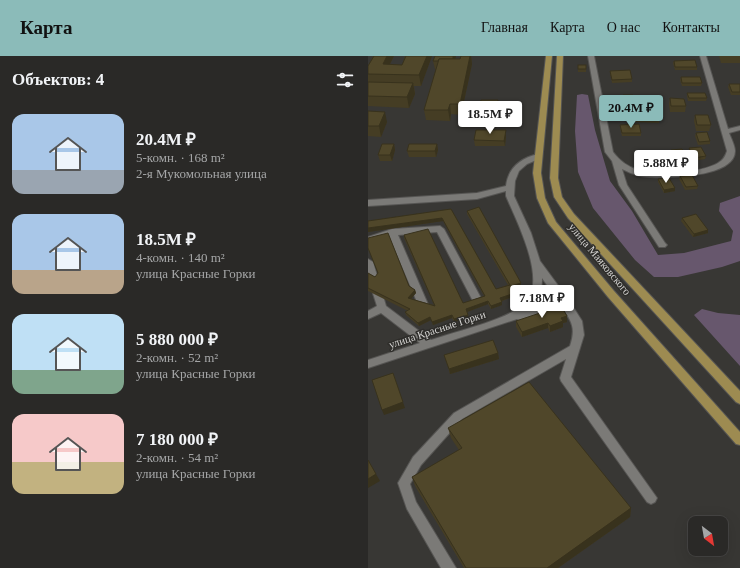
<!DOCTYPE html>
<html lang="ru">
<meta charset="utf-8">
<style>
:root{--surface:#2a2927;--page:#363533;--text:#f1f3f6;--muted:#a5a6a7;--line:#464544;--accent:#8bbbb9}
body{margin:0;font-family:"Times New Roman",serif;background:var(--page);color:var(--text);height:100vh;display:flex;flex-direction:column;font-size:15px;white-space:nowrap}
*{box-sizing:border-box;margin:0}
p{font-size:13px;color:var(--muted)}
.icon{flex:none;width:22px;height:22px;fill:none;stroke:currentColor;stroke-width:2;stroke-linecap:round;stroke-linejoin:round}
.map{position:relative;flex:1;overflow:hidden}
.panel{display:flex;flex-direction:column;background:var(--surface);width:368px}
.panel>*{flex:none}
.needle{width:26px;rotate:149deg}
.fabs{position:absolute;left:320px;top:460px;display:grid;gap:8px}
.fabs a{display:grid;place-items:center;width:40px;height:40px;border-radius:8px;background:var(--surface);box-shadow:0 4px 16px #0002,0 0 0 1px var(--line);font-size:20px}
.price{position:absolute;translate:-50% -34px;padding:0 9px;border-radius:4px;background:#fff;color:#222;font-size:13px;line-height:26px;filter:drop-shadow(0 1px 2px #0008)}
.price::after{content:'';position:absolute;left:50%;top:24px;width:12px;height:9px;margin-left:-6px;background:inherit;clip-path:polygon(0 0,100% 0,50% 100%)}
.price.active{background:var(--accent);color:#111}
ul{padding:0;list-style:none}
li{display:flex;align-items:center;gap:12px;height:100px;padding:0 12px}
li span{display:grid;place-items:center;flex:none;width:112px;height:80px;border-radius:12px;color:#555}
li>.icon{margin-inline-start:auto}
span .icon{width:48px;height:48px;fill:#fffc;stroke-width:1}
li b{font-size:17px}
h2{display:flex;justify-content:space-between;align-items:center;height:48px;padding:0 12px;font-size:17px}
header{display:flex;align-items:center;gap:24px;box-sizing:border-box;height:56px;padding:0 20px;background:var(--accent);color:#111}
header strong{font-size:19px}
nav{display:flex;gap:22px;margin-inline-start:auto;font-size:14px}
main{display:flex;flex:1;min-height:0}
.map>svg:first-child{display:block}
.green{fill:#67576d}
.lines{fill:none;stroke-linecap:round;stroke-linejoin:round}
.minor-casing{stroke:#565553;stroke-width:2}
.major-casing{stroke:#565553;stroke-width:2}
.minor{fill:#7b7a77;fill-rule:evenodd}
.major{fill:#9d8b51;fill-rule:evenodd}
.wall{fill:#453d24;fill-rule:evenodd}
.shaded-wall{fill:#38321d}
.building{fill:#50472a;stroke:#38321d}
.labels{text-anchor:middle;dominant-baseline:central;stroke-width:3;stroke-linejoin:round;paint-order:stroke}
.street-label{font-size:11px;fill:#d5d4d2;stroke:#2e2d2a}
</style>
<header>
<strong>Карта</strong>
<nav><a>Главная</a><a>Карта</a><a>О нас</a><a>Контакты</a></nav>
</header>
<main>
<section class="panel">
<h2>Объектов: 4<svg class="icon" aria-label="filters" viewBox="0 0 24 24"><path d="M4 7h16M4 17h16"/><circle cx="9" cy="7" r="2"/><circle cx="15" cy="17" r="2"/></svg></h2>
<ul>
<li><span style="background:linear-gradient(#a9c7e8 70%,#9aa5b1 0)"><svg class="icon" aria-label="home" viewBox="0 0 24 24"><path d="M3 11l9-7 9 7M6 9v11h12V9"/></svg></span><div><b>20.4M ₽</b><p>5-комн. · 168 m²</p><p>2-я Мукомольная улица</p></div></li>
<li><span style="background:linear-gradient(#a9c7e8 70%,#b9a48a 0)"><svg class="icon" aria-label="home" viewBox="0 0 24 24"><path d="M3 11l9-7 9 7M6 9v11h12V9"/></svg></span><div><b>18.5M ₽</b><p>4-комн. · 140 m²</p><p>улица Красные Горки</p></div></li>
<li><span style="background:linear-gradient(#bfe0f5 70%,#7fa58c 0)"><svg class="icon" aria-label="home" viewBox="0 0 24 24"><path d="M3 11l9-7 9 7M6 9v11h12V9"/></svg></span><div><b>5 880 000 ₽</b><p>2-комн. · 52 m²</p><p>улица Красные Горки</p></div></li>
<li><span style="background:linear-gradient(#f6c9c9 60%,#c2b280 0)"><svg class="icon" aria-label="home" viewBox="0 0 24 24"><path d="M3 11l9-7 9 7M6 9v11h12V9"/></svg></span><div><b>7 180 000 ₽</b><p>2-комн. · 54 m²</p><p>улица Красные Горки</p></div></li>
</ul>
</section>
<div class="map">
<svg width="372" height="512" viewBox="0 0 372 512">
<rect width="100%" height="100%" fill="#383734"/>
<!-- green -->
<g class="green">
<polygon points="214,38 220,39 227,74 242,125 264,155 290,199 316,197 363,185 365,175 351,155 352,147 372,140 372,205 354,211 310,221 286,221 267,204 225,152 210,116 207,75 209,39"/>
<polygon points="334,253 350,257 372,259 372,310 326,259"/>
</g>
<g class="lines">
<!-- minor casing -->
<g class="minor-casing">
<g id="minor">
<path d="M220 0H226L245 96C251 104 260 111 270 114 288 120 333 117 350 107 355 104 357 101 359 95L332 0H338L360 73 372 70V74L361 77C363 82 367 90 367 95 367 123 290 123 272 120 265 118 260 116 254 113L259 129 297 187 299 189 297 191H291L251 129 244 105 237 96Z"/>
<path d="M170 98 174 100 173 102 159 108 151 115 147 125 146 140 163 177 172 205 200 243 214 265 216 279 203 321 289 442 287 446 283 448 279 446 193 325 192 322 198 303 94 363 53 409 42 428 48 446 88 512H73L39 453 30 427 45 401 86 357 202 290C208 272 204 266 194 251L151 264 149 263 0 312V304L52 287 13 257 0 263V255L9 250 0 222V203L5 206 18 250 63 284C85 276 148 262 160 244 177 219 148 164 138 140V135L109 143 0 150V144L109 137 138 130C140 112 153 102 170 98ZM174 222 190 245 165 252C172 243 174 233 174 222Z"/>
<polygon points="72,170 76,173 114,244 112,247 106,247 69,176 30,179 62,253 61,256 53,256 52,253 21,180 0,187 0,181 24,173"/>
</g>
</g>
<!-- major casing -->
<g class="major-casing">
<g id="major">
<polygon points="178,0 184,0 173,117 177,142 188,166 246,235 372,376 372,389 368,388 240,241 180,167 169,142 165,117"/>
<polygon points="189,0 195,0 190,122 194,141 206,158 372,335 372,348 368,346 200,162 186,141 182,122"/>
</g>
</g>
<!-- minor -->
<use href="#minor" class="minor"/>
<!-- major -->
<use href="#major" class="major"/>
</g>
<!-- wall -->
<g class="wall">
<path d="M0 0H64L53 30H46L47 38 41 52 0 50V10L5 0ZM26 0H37L34 9 22 8Z"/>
<polygon points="93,0 103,0 104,8 93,59 83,58 82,65 58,64 56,54 68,13 67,13 65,5 92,3"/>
<polygon points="351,0 372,0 372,7 353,7"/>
<polygon points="306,5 329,11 329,14 307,14 305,7"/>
<polygon points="210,9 218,13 218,16 210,16"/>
<polygon points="242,15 264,23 264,26 244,27 242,17"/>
<polygon points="313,21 334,27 333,30 314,30 312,24"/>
<polygon points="361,28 372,28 372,39 363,39 360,31"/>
<polygon points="319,37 339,42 338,45 320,45 319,40"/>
<polygon points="255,39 268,53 291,61 291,67 266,66 266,57 246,57 244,49 244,46 256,45 255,42"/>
<polygon points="302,42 318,50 317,56 302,56 301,48"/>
<polygon points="130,44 130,50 128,66 111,65 110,60"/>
<polygon points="0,55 19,66 13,81 0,80"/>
<polygon points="327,59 343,69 341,75 328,75 326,65"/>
<polygon points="252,69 273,77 273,80 254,80 252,72"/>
<polygon points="328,77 342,85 342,88 330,89 327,80"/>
<polygon points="138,80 137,90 107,90 106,84"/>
<polygon points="26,88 27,94 24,105 12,105 10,99"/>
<polygon points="69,88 70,94 68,101 41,101 39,95"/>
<polygon points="321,92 338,100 337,103 326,105 321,95"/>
<polygon points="303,94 320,102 319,105 307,106 302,97"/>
<polygon points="312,120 330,130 329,133 317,134 311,123"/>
<polygon points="290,123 307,135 296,137 290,126"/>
<polygon points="83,153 128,233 140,229 99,158 99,155 153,227 153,230 145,233 147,240 134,245 134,249 123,253 120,248 99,256 101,262 86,266 84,262 65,269 63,264 51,270 38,259 37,256 40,255 0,235 0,217 7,221 41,230 47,234 48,237 43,243 66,249 36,182 36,179 95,247 116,240 75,165 0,176 0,165"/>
<polygon points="314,162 340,174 340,177 325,181 313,165"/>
<polygon points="199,260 199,266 195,267 195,271 182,276 180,272 154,281 148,271 148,265"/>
<polygon points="130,297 131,303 82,318 78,305 76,299"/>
<polygon points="80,372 263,452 262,461 190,512 96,512 47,430 44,421 91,394 83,382"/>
</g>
<!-- shaded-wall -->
<g class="shaded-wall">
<polygon points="19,0 26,0 17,18 15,8"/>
<polygon points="59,0 64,0 53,30 51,19"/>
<polygon points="85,0 88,0 85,13 84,5"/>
<polygon points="102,0 103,0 104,8 93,59 92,48"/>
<polygon points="45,27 47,38 41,52 39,41"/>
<polygon points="130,44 130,50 128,66 128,60"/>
<polygon points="82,48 83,58 82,65 80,54"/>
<polygon points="17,56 19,66 13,81 11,70"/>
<polygon points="138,74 138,80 137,90 136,85"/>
<polygon points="26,88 27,94 24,105 22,99"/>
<polygon points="69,88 70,94 68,101 67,95"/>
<polygon points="307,132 307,135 296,137 296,134"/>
<polygon points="74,162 75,165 0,176 0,172"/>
<polygon points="340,174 340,177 325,181 326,178"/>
<polygon points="153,227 153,230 143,233 143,230"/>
<polygon points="47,234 48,237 41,245 40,242"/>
<polygon points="147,237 147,240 133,245 132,242"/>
<polygon points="120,245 120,248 99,256 98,253"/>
<polygon points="134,246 134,249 123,253 123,250"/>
<polygon points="84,259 84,262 65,269 64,266"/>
<polygon points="100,259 101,262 86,266 86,263"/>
<polygon points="199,260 199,266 195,267 195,271 182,276 182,270 193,262"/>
<polygon points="62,261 63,264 51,270 50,267"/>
<polygon points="180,267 180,272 154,281 154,276"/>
<polygon points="130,297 131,303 82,318 81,313"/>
<polygon points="35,346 37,352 16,359 14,354"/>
<polygon points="8,418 12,425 0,432 0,423"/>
<polygon points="263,452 262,461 190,512 179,512"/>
</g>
<!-- building -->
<g class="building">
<polygon points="6,0 19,0 15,8 34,9 38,0 59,0 51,19 0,18 0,10"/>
<polygon points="67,0 85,0 85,3 71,3 70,5 65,5"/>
<polygon points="93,0 102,0 92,48 82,48 80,54 56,54 71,3 92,3"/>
<polygon points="327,4 329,11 307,11 306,5"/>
<rect x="210" y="9" width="8" height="4"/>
<polygon points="262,14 264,23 244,24 242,15"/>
<polygon points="313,21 332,21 334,27 314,27"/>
<polygon points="0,26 45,27 39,41 0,40"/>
<polygon points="361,28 372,28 372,36 364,36"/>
<polygon points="319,37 337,37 339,42 321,42"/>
<polygon points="255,39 265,39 268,53 266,53 266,54 246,54 244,46 257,45"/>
<polygon points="302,42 316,43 318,50 303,50"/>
<polygon points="113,44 130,44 128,60 110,60"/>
<polygon points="266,53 291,54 291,61 266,60"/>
<polygon points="0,55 17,56 11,70 0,70"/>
<polygon points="327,59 340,59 343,69 329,69"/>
<polygon points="271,68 273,77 254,77 252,69"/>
<polygon points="108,74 138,74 136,85 106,84"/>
<polygon points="339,76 342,85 331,86 328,77"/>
<polygon points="14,88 26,88 22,99 10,99"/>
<polygon points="41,88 69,88 67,95 39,95"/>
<polygon points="333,91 338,100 326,102 321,92"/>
<polygon points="314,93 320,102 308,103 303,94"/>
<polygon points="324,119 330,130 318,131 312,120"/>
<polygon points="301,122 307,132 296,134 290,123"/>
<polygon points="111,151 153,227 143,230 147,237 132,242 134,246 123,250 120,245 98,253 100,259 86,263 84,259 64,266 62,261 50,267 37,256 42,253 0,232 0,217 7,221 10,217 0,192 0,182 20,177 41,230 47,234 40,242 67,250 36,179 60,173 95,247 117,240 74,162 0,172 0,165 83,153 128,233 142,229 99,155"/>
<polygon points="328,158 340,174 326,178 314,162"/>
<polygon points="193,250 199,260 193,262 195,265 182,270 180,267 154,276 148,265"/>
<polygon points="125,284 130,297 81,313 76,299"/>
<polygon points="25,317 35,346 14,354 4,324"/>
<polygon points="161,326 263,452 179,512 98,512 44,421 94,392 80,372"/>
<polygon points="0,404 8,418 0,423"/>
</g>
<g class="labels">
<!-- street labels -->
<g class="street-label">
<text transform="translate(232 203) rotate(50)">улица Маяковского</text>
<text transform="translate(69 273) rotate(-18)">улица Красные Горки</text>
</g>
</g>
</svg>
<div class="fabs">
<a><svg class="needle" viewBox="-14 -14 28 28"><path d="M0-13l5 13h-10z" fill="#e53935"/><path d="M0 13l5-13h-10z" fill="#a5a6a7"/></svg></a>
</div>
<b class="price active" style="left:263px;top:73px">20.4M ₽</b>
<b class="price" style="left:122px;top:79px">18.5M ₽</b>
<b class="price" style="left:298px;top:128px">5.88M ₽</b>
<b class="price" style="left:174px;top:263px">7.18M ₽</b>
</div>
</main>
